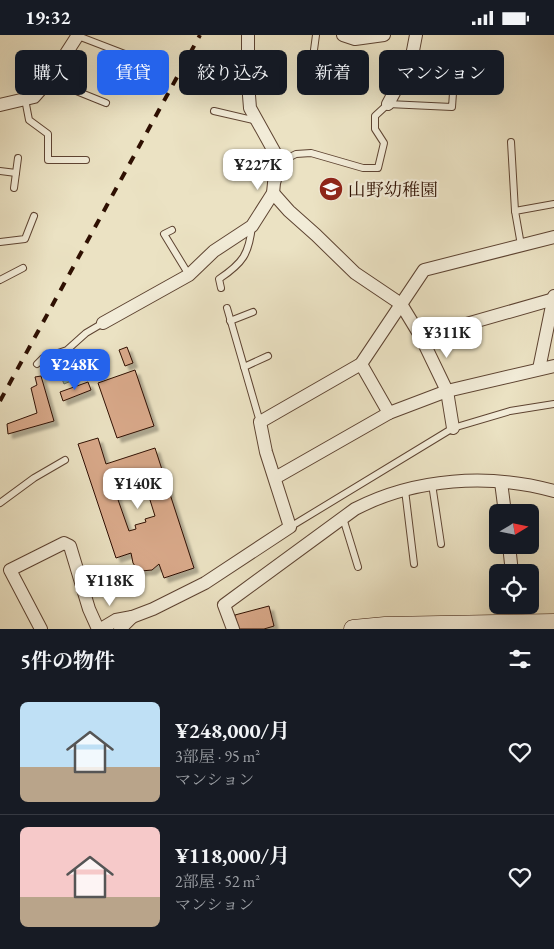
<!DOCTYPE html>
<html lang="ja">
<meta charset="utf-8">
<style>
:root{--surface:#171b24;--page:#20242c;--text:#f1f3f6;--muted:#9ea1a6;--line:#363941;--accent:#2563eb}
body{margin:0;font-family:"EB Garamond","Noto Serif JP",serif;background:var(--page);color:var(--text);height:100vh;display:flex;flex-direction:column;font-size:19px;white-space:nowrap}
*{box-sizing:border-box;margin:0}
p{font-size:16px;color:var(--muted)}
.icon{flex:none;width:28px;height:28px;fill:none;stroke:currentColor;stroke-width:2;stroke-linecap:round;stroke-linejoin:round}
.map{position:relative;height:594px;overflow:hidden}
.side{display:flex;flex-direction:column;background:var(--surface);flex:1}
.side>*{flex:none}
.hud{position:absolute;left:15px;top:15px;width:525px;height:45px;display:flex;gap:10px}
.needle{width:32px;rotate:80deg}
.tools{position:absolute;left:489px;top:469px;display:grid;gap:10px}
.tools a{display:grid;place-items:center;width:50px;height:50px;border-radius:8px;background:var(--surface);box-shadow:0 5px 20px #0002;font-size:25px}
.price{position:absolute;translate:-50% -42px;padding:0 11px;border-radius:10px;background:#fff;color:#222;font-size:16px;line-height:32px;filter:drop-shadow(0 1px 2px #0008)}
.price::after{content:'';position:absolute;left:50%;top:30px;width:15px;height:11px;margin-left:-8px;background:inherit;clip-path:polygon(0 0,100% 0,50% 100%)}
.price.on{background:var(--accent);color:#fff}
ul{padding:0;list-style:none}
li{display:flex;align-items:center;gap:15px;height:125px;padding:0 20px}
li+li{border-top:1px solid var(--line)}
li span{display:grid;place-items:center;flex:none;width:140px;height:100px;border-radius:8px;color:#555}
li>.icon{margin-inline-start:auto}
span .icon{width:60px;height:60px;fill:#fffc;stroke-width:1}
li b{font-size:21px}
h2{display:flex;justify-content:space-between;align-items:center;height:60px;padding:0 20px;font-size:21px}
.chip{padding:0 18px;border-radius:8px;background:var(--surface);box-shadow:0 5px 20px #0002;font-size:18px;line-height:45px}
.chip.on{background:var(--accent);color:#fff}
.status{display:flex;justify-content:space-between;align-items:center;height:35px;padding:0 25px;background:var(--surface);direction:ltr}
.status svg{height:14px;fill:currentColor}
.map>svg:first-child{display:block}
.water{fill:#98beb0;stroke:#6e786a}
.building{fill:#d9a98a;stroke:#2f1002;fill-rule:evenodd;filter:url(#shadow)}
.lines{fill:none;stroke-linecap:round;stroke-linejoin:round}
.lane-casing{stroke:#5e4432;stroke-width:8}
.street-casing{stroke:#5e4432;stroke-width:14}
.secondary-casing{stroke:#2f1002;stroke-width:19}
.lane{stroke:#f2ecd8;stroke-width:6}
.street{stroke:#f2ecd8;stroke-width:12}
.secondary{stroke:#f2ecd8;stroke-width:18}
.rail{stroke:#2f1002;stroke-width:4;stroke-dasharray:9 9;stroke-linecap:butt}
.labels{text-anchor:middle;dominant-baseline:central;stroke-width:4.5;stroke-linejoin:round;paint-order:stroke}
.poi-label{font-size:18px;fill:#2f1002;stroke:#f2ecd8;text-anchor:start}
</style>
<div class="status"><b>19:32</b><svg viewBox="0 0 49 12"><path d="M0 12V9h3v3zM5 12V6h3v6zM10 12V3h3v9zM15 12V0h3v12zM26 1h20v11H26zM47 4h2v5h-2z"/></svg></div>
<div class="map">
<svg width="554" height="594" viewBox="0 0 554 594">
<defs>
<filter id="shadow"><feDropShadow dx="4.5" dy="4.5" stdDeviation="1" flood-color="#0004"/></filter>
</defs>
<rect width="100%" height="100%" fill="#ebe2c3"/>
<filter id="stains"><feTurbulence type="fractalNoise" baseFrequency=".004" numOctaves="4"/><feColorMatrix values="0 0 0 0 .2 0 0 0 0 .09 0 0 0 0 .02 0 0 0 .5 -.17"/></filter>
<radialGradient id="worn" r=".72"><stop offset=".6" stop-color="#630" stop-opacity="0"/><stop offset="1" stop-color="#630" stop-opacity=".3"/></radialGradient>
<!-- water -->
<polygon class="water" points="100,315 107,331 64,349 57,332"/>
<!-- building -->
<g class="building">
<polygon points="127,312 133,328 125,331 119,315"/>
<polygon points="135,335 154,391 117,403 98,348"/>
<polygon points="41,341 54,386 8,399 7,389 37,378 31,353 37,350 35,342"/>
<polygon points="88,347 91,355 63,366 60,357"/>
<path d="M98 403 106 429 155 413 194 533 164 543 159 529 152 535 141 536 137 534 133 528 131 518 116 523 78 409ZM145 449 155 481 145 484 146 487 135 490 136 494 129 496 116 459Z"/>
<polygon points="269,571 274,591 264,594 238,594 235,580"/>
</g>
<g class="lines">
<!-- lane casing -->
<g class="lane-casing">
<g id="lane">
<polyline points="78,1 130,21"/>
<polyline points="49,45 106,68"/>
<polyline points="309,52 316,0"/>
<polyline points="25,64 29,85 48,99 48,125 86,125"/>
<polyline points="214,76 257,86"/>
<polyline points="511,107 515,176"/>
<polyline points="280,127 296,119 311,118 363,133 378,133 384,108 375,94 375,81 388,69 452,72 453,58"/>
<polyline points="0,136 16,138"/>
<polyline points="14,153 18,123"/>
<polyline points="172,195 164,199 189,240"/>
<polyline points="0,207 25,204 34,181"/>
<polyline points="521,210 515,176 554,169"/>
<polyline points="0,245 23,233"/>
<path d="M221 253 219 244C243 228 249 219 252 191"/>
<polyline points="227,273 260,387"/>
<polyline points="230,286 253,277"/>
<polyline points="37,329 43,323 67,315 86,298 103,288"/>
<polyline points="244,332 268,321"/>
<polyline points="432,449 441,509"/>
<polyline points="405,455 414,529"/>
<polyline points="0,468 34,443 65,425"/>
<polyline points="343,483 358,532"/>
<polyline points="290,492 453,393 510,376 554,369"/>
</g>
</g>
<!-- street casing -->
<g class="street-casing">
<g id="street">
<polyline points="343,0 355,4 384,0"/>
<polyline points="388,69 411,26 416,0"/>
<polyline points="0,70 34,62 49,45 78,0"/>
<polyline points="273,158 289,176 316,200 355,238 401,269 421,302 447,356 453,393"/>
<polyline points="103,288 189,240 214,216 252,191 273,158 274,148 280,127 250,73 248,48 248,0"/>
<polyline points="421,302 554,264"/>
<polyline points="361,329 389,378"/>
<polyline points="539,334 554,261"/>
<polyline points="275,443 389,378 447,356 554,331"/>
<polyline points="501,447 505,478"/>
<polyline points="509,510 512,538"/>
<polyline points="41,594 10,535 64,508 70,511 89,574 98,594"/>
<polyline points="101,594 116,585 132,582"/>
<polyline points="120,594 132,582 153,574 205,548 290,492 266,417 260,387 361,329 424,235 554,202"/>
<path d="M233 594 224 570 355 474C415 443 489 438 554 456"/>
</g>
</g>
<!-- secondary casing -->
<g class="secondary-casing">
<polyline id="secondary" points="353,594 385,591 554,588"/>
</g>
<!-- lane -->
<use href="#lane" class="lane"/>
<!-- street -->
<use href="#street" class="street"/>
<!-- secondary -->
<use href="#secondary" class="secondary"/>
<!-- rail -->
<polyline class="rail" points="0,366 200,0"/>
</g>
<!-- icons -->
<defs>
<g id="school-disc" transform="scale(1.25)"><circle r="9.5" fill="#8f2418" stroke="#f2ecd8"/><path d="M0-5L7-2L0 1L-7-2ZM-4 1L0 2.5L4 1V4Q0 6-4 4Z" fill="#fff"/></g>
</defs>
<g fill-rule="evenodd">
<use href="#school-disc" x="331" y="154"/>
</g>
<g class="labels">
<!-- poi labels -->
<g class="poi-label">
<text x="348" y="154">山野幼稚園</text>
</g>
</g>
<rect width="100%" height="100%" filter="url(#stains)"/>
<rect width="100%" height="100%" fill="url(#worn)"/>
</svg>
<div class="tools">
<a><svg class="needle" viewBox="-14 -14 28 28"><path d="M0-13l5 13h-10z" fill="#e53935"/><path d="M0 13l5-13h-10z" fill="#9ea1a6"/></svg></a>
<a><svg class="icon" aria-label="locate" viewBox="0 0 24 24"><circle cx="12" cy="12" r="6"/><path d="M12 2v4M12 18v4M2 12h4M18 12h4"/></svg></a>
</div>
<b class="price" style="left:258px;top:156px">¥227K</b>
<b class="price" style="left:447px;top:324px">¥311K</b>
<b class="price on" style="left:75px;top:356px">¥248K</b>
<b class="price" style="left:138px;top:475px">¥140K</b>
<b class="price" style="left:110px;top:572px">¥118K</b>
<div class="hud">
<a class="chip">購入</a>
<a class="chip on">賃貸</a>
<a class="chip">絞り込み</a>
<a class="chip">新着</a>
<a class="chip">マンション</a>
</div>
</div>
<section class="side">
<h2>5件の物件<svg class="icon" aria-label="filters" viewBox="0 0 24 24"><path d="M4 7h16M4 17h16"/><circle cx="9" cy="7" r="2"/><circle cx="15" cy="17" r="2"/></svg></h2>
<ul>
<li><span style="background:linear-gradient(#bfe0f5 65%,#b9a48a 0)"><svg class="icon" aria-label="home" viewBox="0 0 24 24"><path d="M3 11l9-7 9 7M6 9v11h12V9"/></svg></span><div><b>¥248,000/月</b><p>3部屋 · 95 m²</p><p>マンション</p></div><svg class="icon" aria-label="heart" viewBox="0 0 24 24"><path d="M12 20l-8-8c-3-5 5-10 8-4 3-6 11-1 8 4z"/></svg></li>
<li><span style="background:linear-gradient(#f6c9c9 70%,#b9a48a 0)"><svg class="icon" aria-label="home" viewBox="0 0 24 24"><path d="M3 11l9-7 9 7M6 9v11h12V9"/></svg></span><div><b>¥118,000/月</b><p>2部屋 · 52 m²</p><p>マンション</p></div><svg class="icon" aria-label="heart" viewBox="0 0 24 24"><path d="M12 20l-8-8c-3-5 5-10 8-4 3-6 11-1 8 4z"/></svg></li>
</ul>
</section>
